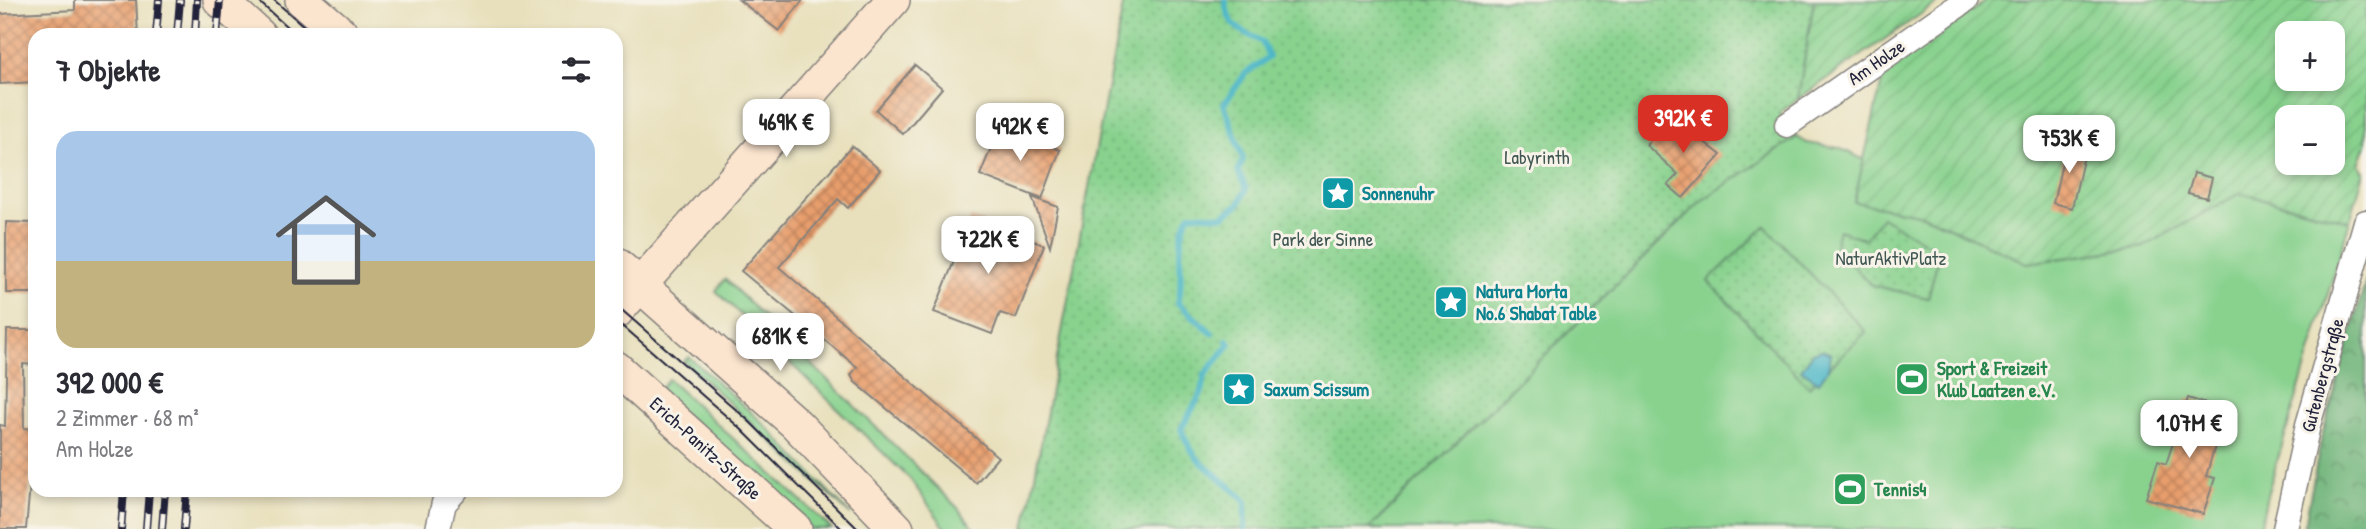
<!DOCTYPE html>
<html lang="de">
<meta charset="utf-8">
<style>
:root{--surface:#fff;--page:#f2f2f3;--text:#2b2b33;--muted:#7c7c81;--accent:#d93025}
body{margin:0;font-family:"Patrick Hand",sans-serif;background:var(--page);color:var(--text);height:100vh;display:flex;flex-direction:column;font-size:26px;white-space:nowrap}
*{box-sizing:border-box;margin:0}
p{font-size:23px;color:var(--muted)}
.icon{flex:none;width:38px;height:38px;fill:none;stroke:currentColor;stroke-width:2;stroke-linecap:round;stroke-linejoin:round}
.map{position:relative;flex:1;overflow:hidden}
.drawer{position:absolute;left:28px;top:28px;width:595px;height:469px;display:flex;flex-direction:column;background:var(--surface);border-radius:21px;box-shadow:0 4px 10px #0003}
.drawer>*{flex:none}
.tools{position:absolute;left:2275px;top:21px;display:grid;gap:14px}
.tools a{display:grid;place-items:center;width:70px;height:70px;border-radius:14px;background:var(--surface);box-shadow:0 4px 10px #0003;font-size:35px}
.price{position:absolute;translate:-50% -60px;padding:0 16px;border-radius:14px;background:#fff;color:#222;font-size:23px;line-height:46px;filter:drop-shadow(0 2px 4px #0008)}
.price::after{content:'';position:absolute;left:50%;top:42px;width:21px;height:16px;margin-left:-10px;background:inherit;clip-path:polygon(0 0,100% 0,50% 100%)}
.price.active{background:var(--accent);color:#fff}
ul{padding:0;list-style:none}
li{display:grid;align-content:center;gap:14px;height:371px;padding:0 28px}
li span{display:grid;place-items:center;height:217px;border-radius:21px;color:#555}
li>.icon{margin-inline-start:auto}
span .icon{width:126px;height:126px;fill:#fffc;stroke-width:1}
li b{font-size:30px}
h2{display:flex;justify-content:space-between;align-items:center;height:84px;padding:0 28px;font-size:30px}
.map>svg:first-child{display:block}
.grass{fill:#88d28e;stroke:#557a64;stroke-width:2}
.forest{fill:url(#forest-crowns);stroke:#486b5a;stroke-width:2}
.park{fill:url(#park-dots);stroke:#557a64;stroke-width:2}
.garden{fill:url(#garden-furrows);stroke:#557a64;stroke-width:2;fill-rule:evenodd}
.water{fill:#4ab6c7;stroke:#366c81;stroke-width:2}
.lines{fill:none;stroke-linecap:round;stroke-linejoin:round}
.stream{stroke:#4ab6c7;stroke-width:6}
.building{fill:url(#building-cross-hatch)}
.street-casing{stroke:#85817c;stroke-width:27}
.secondary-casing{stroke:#85817c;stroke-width:36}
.street{stroke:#fff;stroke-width:24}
.secondary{stroke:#fce5cf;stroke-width:33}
.tram{stroke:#22223b;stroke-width:2}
.rail-casing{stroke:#22223b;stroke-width:8}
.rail{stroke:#f7f3e8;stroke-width:5;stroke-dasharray:16;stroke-linecap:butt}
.labels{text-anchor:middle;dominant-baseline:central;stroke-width:6;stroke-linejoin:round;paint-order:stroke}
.street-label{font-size:19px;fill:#22223b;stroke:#f7f3e8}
.park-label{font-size:19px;fill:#415754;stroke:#f7f3e8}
.culture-label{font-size:19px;font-weight:bold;fill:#0d838f;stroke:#f7f3e8;text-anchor:start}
.leisure-label{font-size:19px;font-weight:bold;fill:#27864d;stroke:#f7f3e8;text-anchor:start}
</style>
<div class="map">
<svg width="2366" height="529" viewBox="0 0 2366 529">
<defs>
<pattern id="forest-crowns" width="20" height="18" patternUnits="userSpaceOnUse" patternTransform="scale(1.75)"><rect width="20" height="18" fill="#6eb479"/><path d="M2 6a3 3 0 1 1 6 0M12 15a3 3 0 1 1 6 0" fill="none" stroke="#5a9264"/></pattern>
<pattern id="park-dots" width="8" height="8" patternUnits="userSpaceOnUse" patternTransform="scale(1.75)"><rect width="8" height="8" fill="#88d28e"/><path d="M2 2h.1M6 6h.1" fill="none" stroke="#75b47b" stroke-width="1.8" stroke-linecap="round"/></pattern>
<pattern id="garden-furrows" width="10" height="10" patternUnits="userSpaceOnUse" patternTransform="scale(1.75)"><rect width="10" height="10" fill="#88d28e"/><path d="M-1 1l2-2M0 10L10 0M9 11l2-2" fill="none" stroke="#75b47b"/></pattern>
<pattern id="building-cross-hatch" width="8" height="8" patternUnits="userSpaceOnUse" patternTransform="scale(1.75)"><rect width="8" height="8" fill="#e89e6c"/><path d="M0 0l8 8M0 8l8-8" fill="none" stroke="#bc805a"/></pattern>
</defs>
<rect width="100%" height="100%" fill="#f7f3e8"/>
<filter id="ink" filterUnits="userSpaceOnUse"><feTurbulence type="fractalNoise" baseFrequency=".0143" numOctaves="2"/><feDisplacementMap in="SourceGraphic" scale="14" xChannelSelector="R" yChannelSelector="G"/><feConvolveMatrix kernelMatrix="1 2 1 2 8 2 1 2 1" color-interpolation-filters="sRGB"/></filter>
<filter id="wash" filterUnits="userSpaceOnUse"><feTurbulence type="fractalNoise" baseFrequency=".00686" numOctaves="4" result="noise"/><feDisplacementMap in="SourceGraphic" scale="28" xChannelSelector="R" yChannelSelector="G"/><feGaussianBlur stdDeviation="1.57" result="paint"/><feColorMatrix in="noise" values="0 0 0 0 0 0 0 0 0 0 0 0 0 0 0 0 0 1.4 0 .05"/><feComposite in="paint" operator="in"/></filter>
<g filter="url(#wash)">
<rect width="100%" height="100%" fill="#e8e0bc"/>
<!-- grass -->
<g class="grass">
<polygon points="1797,137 1807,143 1839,148 1865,160 1855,202 1924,215 2027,263 2143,247 2240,193 2350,221 2267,495 2260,529 1369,529 1701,201"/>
<polygon points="725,279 957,507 975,529 946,529 910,479 716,291"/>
<polygon points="689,357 763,423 851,515 684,361"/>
<polygon points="668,379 832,529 811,529 659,391"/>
</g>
<!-- forest -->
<polygon class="forest" points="2366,280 2366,529 2304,529 2322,436"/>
<!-- park -->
<g class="park">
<polygon points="1124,0 1814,0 1798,99 1779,113 1797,137 1701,201 1369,529 1025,529"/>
<polygon points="1882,217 1940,251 1928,298 1871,285 1835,246 1839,230 1865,239"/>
<polygon points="1765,226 1866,332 1809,387 1708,281"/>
</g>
<!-- garden -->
<g class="garden">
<polygon points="1814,0 1941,0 1798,99"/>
<path d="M1988 0H2366V144L2359 164 2364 172 2350 221 2240 193 2143 247 2027 263 1924 215 1854 202 1884 72ZM2287 33H2333V79H2287ZM2287 117H2333V163H2287Z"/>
</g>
<!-- water -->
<polygon class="water" points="1822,350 1831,354 1828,369 1819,382 1801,370 1813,353"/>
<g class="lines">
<!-- stream -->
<g class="stream">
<path d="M1212 333 1178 303C1186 273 1172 242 1190 214L1223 216 1239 204 1246 189 1238 171 1243 159 1224 104 1246 73 1269 57 1262 42C1240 29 1229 30 1225 0"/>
<path d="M1227 341 1230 344 1205 375 1202 392 1181 429C1198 473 1219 470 1246 502L1245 529"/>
</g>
</g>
<g id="blocks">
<!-- building -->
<g class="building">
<polygon points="75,0 136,0 138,35 35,35 35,82 0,84 0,14 75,10"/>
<polygon points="739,0 803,0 779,31"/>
<polygon points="915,65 942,88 903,134 876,110"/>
<polygon points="1671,116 1721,155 1683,198 1668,185 1678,174 1646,145"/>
<polygon points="1000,126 1060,150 1042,199 980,175"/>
<polygon points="2067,141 2086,147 2072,208 2053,203"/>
<polygon points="852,146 880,170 848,208 838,199 779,267 998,457 976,483 855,382 851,375 857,367 741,271"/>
<polygon points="2194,173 2212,178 2207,198 2188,193"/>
<polygon points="1032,197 1058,207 1050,247"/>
<polygon points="971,218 1044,245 1016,318 1000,313 992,334 934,312"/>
<polygon points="6,222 35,223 35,293 6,293"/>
<polygon points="7,330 35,330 35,365 23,364 24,428 35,429 26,529 0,529 0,425 5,426"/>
<polygon points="2188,398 2226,410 2206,476 2215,478 2203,514 2146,498 2158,461 2166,464"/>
</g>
</g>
</g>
<g filter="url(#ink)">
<use href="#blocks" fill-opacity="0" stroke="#85817c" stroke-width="2"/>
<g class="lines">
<!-- street casing -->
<g class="street-casing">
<g id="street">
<polyline points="1787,125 1966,0"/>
<polyline points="438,529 444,503 456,490"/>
<polyline points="2285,529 2308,425 2366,222"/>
</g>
</g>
<!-- secondary casing -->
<g class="secondary-casing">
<g id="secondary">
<polyline points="220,0 259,35"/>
<polyline points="302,0 343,35"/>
<polyline points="616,264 796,424 897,529"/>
<polyline points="616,312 893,0"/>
<polyline points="616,368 795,529"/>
</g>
</g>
<!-- street -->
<use href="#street" class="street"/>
<!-- secondary -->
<use href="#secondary" class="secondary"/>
<!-- tram -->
<g class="tram">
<polyline points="257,0 296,35"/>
<polyline points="274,0 314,35"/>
<polyline points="616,305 748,420 858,529"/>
<polyline points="616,320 741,429 842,529"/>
</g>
<!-- rail casing -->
<g class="rail-casing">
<g id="rail">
<polyline points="156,35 159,0"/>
<polyline points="177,35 180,0"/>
<polyline points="195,35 197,0"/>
<polyline points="217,35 220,0"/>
<polyline points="121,529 124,490"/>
<polyline points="146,529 149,490"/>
<polyline points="162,529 165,490"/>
<polyline points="184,529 187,490"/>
</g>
</g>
<!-- rail -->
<use href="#rail" class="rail"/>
</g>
</g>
<!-- icons -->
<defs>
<g id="sight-square" transform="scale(1.75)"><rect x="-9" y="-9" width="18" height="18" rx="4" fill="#0f9aa8" stroke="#f7f3e8"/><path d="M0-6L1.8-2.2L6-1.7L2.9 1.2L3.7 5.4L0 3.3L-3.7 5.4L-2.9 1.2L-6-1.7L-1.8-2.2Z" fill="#fff"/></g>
<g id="stadium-square" transform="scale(1.75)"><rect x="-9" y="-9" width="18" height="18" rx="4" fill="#2e9e5b" stroke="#f7f3e8"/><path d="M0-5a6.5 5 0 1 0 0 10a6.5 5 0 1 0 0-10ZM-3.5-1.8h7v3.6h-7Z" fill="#fff"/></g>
</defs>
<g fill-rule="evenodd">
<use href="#sight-square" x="1338" y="193"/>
<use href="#sight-square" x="1451" y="302"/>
<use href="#stadium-square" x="1912" y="379"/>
<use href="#sight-square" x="1239" y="389"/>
<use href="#stadium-square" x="1850" y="489"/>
</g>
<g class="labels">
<!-- street labels -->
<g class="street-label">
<text transform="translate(1876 62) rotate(-35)">Am Holze</text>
<text transform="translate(2322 375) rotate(-75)">Gutenbergstraße</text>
<text transform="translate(706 448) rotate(42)">Erich-Panitz-Straße</text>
</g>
<!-- park labels -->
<g class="park-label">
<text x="1537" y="157">Labyrinth</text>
<text x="1323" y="239">Park der Sinne</text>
<text x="1891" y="258">NaturAktivPlatz</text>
</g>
<!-- culture labels -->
<g class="culture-label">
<text x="1362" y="193">Sonnenuhr</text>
<text x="1476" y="291">Natura Morta<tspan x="1476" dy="22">No.6 Shabat Table</tspan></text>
<text x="1264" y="389">Saxum Scissum</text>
</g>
<!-- leisure labels -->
<g class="leisure-label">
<text x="1937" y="368">Sport &amp; Freizeit<tspan x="1937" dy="22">Klub Laatzen e.V.</tspan></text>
<text x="1874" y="489">Tennis4</text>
</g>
</g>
</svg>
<div class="tools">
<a>+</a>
<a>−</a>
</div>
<b class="price active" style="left:1683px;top:155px">392K €</b>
<b class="price" style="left:786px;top:159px">469K €</b>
<b class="price" style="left:1020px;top:163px">492K €</b>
<b class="price" style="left:2069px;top:175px">753K €</b>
<b class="price" style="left:988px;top:276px">722K €</b>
<b class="price" style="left:780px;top:373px">681K €</b>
<b class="price" style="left:2189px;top:460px">1.07M €</b>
<section class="drawer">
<h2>7 Objekte<svg class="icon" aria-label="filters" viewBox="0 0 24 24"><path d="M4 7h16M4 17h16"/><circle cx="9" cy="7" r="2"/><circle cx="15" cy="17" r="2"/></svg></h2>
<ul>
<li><span style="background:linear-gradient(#a9c7e8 60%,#c2b280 0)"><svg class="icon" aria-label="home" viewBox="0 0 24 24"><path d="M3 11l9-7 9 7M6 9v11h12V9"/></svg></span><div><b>392 000 €</b><p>2 Zimmer · 68 m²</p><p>Am Holze</p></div></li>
</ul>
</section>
</div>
